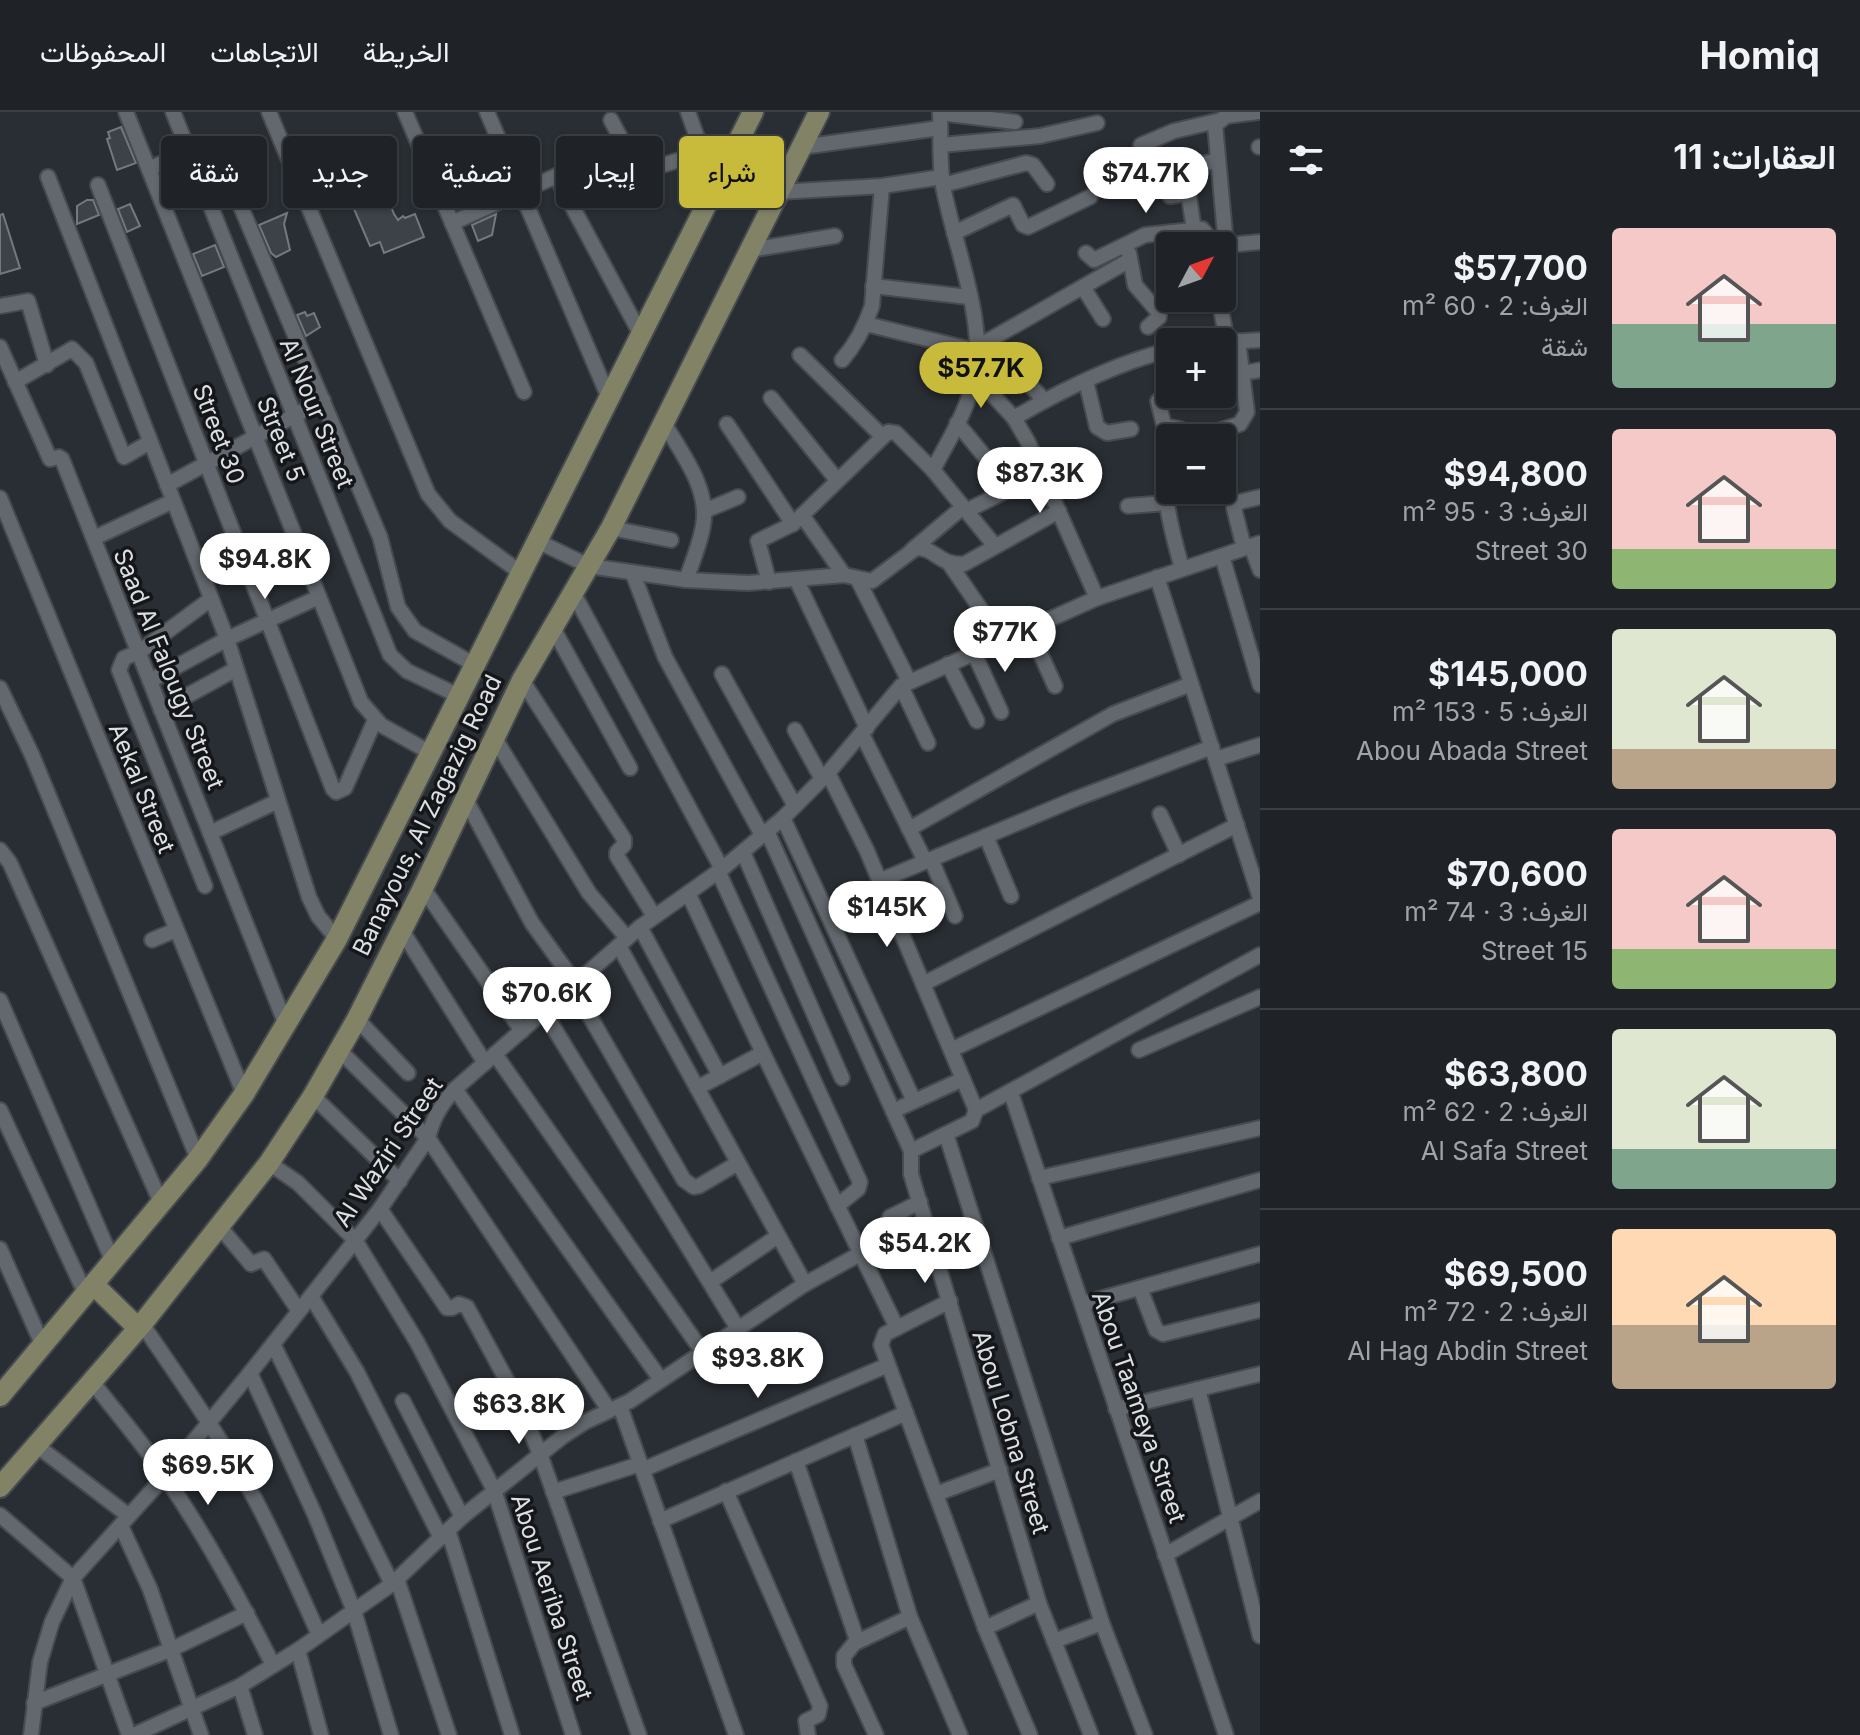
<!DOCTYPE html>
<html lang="ar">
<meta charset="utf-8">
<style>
:root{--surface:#1f2227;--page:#272a2f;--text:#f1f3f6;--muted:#a1a4a7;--line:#3c3f44;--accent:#c8bb3b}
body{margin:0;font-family:Inter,Vazirmatn,sans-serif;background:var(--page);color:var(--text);direction:rtl;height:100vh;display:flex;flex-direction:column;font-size:30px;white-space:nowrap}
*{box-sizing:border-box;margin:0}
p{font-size:26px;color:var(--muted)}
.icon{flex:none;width:44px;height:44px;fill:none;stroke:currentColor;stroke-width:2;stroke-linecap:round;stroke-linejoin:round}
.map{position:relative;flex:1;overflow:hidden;direction:ltr}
.side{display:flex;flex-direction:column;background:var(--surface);width:600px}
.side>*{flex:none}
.top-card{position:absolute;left:24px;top:24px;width:760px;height:72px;direction:rtl;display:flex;gap:16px}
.needle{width:52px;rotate:49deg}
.buttons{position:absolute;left:1156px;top:120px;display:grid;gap:16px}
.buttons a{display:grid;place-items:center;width:80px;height:80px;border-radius:8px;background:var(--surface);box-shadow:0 2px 6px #0004,0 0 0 2px var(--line);font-size:40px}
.price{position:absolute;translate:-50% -68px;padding:0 18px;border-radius:28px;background:#fff;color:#222;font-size:26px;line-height:52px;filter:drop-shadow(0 2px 4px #0008)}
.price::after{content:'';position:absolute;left:50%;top:48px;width:24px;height:18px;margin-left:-12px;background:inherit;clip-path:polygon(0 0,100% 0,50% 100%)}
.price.on{background:var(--accent);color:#111}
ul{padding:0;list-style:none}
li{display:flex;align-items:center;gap:24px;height:200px;padding:0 24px}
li+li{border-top:2px solid var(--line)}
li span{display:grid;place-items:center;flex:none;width:224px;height:160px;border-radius:8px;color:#555}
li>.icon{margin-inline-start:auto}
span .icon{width:96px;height:96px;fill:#fffc;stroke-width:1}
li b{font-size:34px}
h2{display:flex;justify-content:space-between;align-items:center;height:96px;padding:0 24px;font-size:34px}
.tag{padding:0 28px;border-radius:8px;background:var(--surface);box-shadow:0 2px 6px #0004,0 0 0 2px var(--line);font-size:28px;line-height:72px}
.tag.on{background:var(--accent);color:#111}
header{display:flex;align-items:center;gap:48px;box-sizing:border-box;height:112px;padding:0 40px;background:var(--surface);border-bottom:2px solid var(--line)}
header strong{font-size:38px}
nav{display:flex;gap:44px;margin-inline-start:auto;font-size:28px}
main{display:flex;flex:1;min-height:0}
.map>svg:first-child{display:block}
.building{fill:#3d4248;stroke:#737980;stroke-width:2}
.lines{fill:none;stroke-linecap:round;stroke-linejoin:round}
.minor-casing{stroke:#474b4f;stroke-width:18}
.secondary-casing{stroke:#474b4f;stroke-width:24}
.minor{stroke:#62686e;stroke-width:14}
.secondary{stroke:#818266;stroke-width:20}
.labels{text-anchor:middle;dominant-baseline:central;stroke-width:7;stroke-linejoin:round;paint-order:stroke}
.street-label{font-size:24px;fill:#dce0e3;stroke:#141619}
</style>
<header>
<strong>Homiq</strong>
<nav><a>الخريطة</a><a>الاتجاهات</a><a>المحفوظات</a></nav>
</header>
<main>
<section class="side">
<h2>العقارات: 11<svg class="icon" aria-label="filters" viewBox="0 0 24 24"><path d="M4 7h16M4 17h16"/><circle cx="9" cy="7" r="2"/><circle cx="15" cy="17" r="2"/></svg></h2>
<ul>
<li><span style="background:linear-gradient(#f6c9c9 60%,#7fa58c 0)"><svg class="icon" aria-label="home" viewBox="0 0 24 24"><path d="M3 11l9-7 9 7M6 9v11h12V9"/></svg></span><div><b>$57,700</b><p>الغرف: 2 · 60 m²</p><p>شقة</p></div></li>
<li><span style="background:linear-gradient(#f6c9c9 75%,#8fb573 0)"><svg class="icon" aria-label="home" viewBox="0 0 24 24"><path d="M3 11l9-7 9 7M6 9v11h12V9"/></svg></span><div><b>$94,800</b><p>الغرف: 3 · 95 m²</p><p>Street 30</p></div></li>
<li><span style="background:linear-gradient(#dfe7d0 75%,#b9a48a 0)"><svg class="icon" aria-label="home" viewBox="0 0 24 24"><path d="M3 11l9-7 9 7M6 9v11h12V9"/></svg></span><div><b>$145,000</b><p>الغرف: 5 · 153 m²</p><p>Abou Abada Street</p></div></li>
<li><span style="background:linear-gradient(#f6c9c9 75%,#8fb573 0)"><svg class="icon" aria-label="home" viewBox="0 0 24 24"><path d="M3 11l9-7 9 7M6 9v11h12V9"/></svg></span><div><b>$70,600</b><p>الغرف: 3 · 74 m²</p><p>Street 15</p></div></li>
<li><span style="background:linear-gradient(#dfe7d0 75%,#7fa58c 0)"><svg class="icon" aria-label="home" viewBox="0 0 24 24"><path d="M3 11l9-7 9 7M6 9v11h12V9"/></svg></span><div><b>$63,800</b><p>الغرف: 2 · 62 m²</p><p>Al Safa Street</p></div></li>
<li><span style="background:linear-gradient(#ffd9b3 60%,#b9a48a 0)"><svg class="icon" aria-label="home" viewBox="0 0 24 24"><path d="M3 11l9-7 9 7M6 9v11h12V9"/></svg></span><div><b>$69,500</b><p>الغرف: 2 · 72 m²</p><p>Al Hag Abdin Street</p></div></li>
</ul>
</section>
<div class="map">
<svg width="1260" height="1623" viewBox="0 0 1260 1623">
<rect width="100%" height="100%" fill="#292e34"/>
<!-- building -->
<g class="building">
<polygon points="121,15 136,51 117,58 107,27 110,26 108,20"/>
<polygon points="366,32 394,102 398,108 403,104 405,106 415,102 424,125 384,141 380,130 370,134 332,46"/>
<polygon points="87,88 93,88 99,103 77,112 77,94"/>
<polygon points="130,92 140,114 127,120 118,97"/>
<polygon points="287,101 284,112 290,138 276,145 271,141 259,113"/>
<polygon points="3,102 20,156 0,162 0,103"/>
<polygon points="496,102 492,123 478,129 472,113"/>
<polygon points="215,133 224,155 202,164 193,142"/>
<polygon points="305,200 307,204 314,201 320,215 306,224 297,203"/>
</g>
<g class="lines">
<!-- minor casing -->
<g class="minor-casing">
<g id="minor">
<polyline points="126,0 361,590 381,613 431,641"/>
<polyline points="173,0 390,543 407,559 459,584"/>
<polyline points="269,0 428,382 450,409 521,461"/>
<polyline points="405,0 524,280"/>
<polyline points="487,0 609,286"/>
<polyline points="688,0 703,42"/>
<polyline points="940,1 1015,10"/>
<polyline points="611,8 639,61"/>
<polyline points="941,33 1040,24 1097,11"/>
<polyline points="1141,33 1174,19 1217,9"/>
<polyline points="802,35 940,16"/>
<polyline points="1259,35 1260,35"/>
<polyline points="149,57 189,39"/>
<polyline points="556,64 641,223"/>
<polyline points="48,65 227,527 309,785 318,804 337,827"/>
<polyline points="604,71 738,30"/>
<polyline points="98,73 333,677 336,680 345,676 375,608"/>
<polyline points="943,73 1026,51 1033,53 1047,72"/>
<polyline points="1140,75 1172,60 1218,48"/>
<polyline points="233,76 380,425 398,495 415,519 475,553"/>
<polyline points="779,80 882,74 942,65"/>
<polyline points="1170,84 1185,82 1189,85 1194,118"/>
<polyline points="452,111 585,51"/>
<polyline points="954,121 1013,93 1023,113 1028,115 1090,85"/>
<polyline points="1226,133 1215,13 1226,4 1258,0"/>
<polyline points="1217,134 1260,130"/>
<polyline points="750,138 835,124"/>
<polyline points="1086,141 1094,148 1145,123 1202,117 1207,123 1209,134"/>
<polyline points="1129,141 1135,173 1159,201 1159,205 1148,215"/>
<polyline points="873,174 969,185"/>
<polyline points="1083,175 1103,207"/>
<polyline points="1219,186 1227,230"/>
<polyline points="0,194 28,189 47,253"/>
<polyline points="866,212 977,239"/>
<polyline points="1230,230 1260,228"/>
<polyline points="0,235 50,347 59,345 62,347 286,913"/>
<polyline points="977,235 1130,148"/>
<polyline points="800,243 882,324"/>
<path d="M842 248C857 231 865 215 872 194L882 74"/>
<polyline points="1014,256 1044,288"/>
<polyline points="1243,261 1260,258"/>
<polyline points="975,264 1014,306 1028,330 1097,486"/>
<polyline points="1086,269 1097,315 1107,321 1131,317"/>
<polyline points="15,270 72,237 86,251 124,345 150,330"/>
<polyline points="771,286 837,368"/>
<polyline points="1158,289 1164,314 1180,317 1184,326"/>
<path d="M1014 306C1062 278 1115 251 1170 238"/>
<path d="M664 311C682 342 710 377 703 414 700 432 692 451 686 468"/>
<polyline points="957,311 1011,376"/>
<polyline points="727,312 793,412"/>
<polyline points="1195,326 1240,312 1247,300 1238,229"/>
<path d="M1170 353C1160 387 1174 424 1182 457"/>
<path d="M933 358C949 327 969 297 975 262 986 208 953 129 943 74 939 50 941 24 940 0"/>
<polyline points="167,373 323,288"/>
<polyline points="0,386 244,982"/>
<polyline points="1128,394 1167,391"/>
<polyline points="704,399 738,385"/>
<polyline points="966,399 1042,361"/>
<polyline points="802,403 844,463"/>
<polyline points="611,416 671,428"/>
<polyline points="94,426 173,389"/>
<path d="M537 429 589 454 686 468 748 471 844 463 872 469 916 436C936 436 938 453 964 452L1059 399"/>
<polyline points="1251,434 1260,458"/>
<polyline points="1244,436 1234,396 1239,390 1260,385"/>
<polyline points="912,438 963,395"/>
<polyline points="1222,444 1260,573"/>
<polyline points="949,451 1002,528"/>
<polyline points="633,462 665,545 762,723"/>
<polyline points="1157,465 1260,786"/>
<polyline points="857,466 909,569"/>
<polyline points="797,469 867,616"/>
<polyline points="769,470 758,429 793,412 888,320 896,321 933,358 995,434"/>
<polyline points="574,482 722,757"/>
<polyline points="553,516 630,656"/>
<polyline points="1029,516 1055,574"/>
<polyline points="974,541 1001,600"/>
<polyline points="948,552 977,609"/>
<polyline points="722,562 795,694"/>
<polyline points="522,568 624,727 624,733 617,740 617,744 654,804"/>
<polyline points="150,569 227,527 319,485"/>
<polyline points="901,574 928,631"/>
<polyline points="0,576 32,643 198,1047"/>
<polyline points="161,598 236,557"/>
<polyline points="795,618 822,667"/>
<polyline points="862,622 925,749"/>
<polyline points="494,625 589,781 627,826"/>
<polyline points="1216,647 1260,633"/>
<polyline points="828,661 867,739 976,998"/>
<polyline points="465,686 532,811 576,872"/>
<polyline points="1160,702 1179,743"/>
<polyline points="783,706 914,989"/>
<polyline points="909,717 1113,602 1191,572"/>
<polyline points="767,719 911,1039 911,1062 1039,1491 1091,1623"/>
<polyline points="210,721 278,689"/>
<polyline points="986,724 1011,784"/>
<polyline points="0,738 10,751 162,1093"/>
<polyline points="743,740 842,966"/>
<polyline points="931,747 955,804"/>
<polyline points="718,759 860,1070 858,1077 837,1094"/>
<polyline points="879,769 1075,687 1212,635"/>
<polyline points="205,774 119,558 124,546 139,540 211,487"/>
<polyline points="423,776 522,919"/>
<polyline points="688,781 763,941 897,1216"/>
<polyline points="640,815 720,964"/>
<polyline points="401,817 485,951"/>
<polyline points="152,828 176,818"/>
<polyline points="619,834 805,1172"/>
<polyline points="923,872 1237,713"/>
<polyline points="573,875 684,1068 694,1075 699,1074 738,1051"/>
<polyline points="0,888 113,1150"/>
<polyline points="544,900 737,1215"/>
<polyline points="357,907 408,961"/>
<polyline points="339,938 428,1026 609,1298"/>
<polyline points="951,938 1260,791"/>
<polyline points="1139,938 1260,885"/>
<polyline points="495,942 702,1239"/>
<polyline points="697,976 763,941"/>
<polyline points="455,977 661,1268"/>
<polyline points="1011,981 1226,1623"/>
<polyline points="313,984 400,1069"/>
<polyline points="0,998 86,1183"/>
<polyline points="893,999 963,967"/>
<polyline points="946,1022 1102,1511 1145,1623"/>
<polyline points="911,1039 972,1009 976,998 1260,843"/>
<polyline points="269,1051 298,1071 355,1128 417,1230 494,1378 573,1623"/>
<polyline points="1039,1066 1260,1016"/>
<polyline points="380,1097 447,1196 452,1196 459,1192 467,1195 518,1289 540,1342 639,1623"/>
<polyline points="219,1114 251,1152 264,1147 299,1199"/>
<polyline points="1059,1126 1260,1068"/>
<polyline points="0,1137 43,1234"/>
<polyline points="710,1170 778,1124"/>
<polyline points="1140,1176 1156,1218 1163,1222 1260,1198"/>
<polyline points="311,1184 357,1260 441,1426"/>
<polyline points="950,1189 885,1222 881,1233 985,1516 1030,1623"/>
<polyline points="1082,1192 1260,1142"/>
<path d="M142 1212C179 1266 217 1320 250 1378 276 1425 297 1474 319 1523"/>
<polyline points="273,1232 392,1472"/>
<polyline points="250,1261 315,1403 354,1499 391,1623"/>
<path d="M91 1268C116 1301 144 1332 166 1366 207 1426 241 1489 273 1553"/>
<polyline points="1198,1277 1260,1524"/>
<polyline points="403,1289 462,1405"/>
<polyline points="620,1294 736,1623"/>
<polyline points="1116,1297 1260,1262"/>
<polyline points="855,1323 910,1505 960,1623"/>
<polyline points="36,1333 129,1404"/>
<polyline points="796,1349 857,1528 844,1544 844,1553 876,1623"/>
<polyline points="642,1358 888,1253"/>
<polyline points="726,1379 820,1594 818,1603 806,1609 808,1623"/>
<polyline points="553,1380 640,1352"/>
<polyline points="936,1382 1000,1358"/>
<polyline points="0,1403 73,1466 129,1623"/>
<polyline points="660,1409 906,1301"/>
<polyline points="121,1414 150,1477 201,1623"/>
<polyline points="448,1418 512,1623"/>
<polyline points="1165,1443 1260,1389"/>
<polyline points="397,1467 449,1623"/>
<polyline points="985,1516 1039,1491"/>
<polyline points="1054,1529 1102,1511"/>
<polyline points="857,1530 910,1505"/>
<polyline points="298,1538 321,1623"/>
<polyline points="240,1574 255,1623"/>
<polyline points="34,1591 172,1537 247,1501"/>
<path d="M31 1623 40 1550 52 1510 73 1466 165 1364 250 1261 380 1097 428 1026C433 1006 441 992 455 977L640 815 722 757 783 706 828 661 901 574 1097 486 1260 431"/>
<polyline points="134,1623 240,1574 298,1538 392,1472 462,1405 562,1325 585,1310 630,1289 805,1172 891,1125 893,1119 889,1111 890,1105 920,1090"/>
</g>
</g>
<!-- secondary casing -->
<g class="secondary-casing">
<g id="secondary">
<polyline points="94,1173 138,1216"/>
<polyline points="0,1284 198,1047 244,982 337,827 753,0"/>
<polyline points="0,1375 142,1212 269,1051 313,984 357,907 423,776 522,568 611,416 819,0"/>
</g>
</g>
<!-- minor -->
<use href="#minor" class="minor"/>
<!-- secondary -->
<use href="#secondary" class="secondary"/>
</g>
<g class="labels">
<!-- street labels -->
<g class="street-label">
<text transform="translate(317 301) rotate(68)">Al Nour Street</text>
<text transform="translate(219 322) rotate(69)">Street 30</text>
<text transform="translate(281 327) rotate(68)">Street 5</text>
<text transform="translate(169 557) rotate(68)">Saad Al Falougy Street</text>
<text transform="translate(142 676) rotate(68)">Aekal Street</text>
<text transform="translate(427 703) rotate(-64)">Banayous, Al Zagazig Road</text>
<text transform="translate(388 1040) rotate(-56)">Al Waziri Street</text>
<text transform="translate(1139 1295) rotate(71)">Abou Taameya Street</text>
<text transform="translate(1011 1320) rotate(73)">Abou Lobna Street</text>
<text transform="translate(552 1485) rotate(72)">Abou Aeriba Street</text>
</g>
</g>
</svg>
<div class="buttons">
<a><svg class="needle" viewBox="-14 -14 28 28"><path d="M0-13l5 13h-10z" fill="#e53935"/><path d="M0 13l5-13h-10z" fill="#a1a4a7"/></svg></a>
<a>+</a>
<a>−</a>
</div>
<b class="price" style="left:1146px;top:103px">$74.7K</b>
<b class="price on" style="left:981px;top:298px">$57.7K</b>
<b class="price" style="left:1040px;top:403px">$87.3K</b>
<b class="price" style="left:265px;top:489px">$94.8K</b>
<b class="price" style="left:1005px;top:562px">$77K</b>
<b class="price" style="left:887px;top:837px">$145K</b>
<b class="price" style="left:547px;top:923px">$70.6K</b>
<b class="price" style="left:925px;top:1173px">$54.2K</b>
<b class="price" style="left:758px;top:1288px">$93.8K</b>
<b class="price" style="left:519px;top:1334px">$63.8K</b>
<b class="price" style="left:208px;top:1395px">$69.5K</b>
<div class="top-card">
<a class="tag on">شراء</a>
<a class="tag">إيجار</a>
<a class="tag">تصفية</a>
<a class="tag">جديد</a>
<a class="tag">شقة</a>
</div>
</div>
</main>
